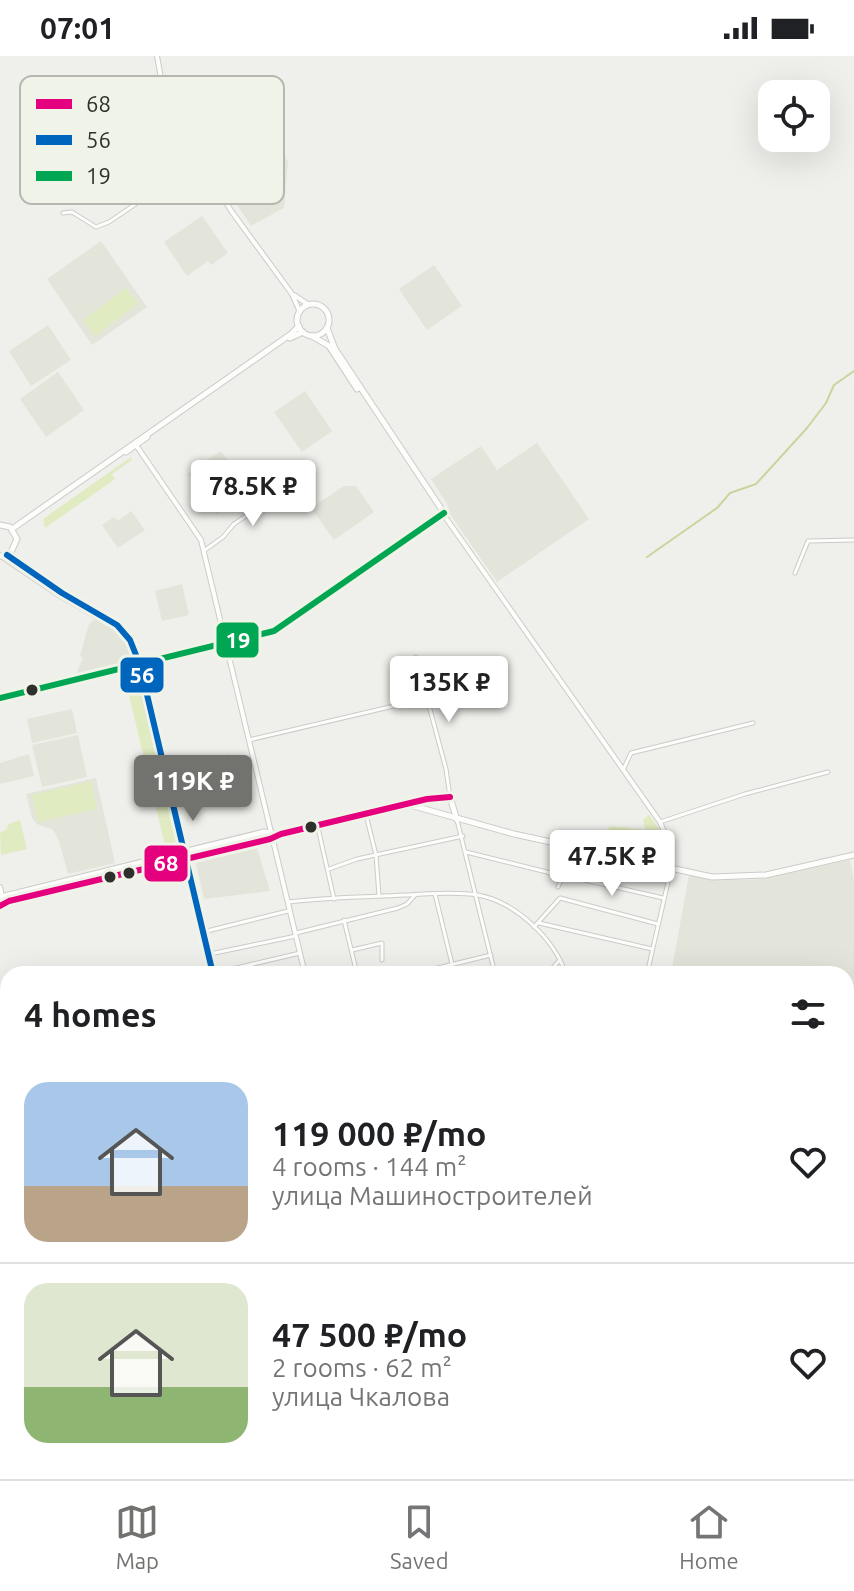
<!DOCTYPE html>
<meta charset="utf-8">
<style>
:root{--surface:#fff;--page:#f6f6f6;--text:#202124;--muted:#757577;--line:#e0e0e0;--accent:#72736f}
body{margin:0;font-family:Ubuntu,sans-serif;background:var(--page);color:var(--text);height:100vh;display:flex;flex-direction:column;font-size:30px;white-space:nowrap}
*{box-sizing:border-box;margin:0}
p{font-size:26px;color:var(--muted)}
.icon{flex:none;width:44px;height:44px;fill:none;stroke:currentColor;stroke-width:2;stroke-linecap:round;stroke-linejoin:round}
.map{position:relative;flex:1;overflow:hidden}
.sheet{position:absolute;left:0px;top:910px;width:854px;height:514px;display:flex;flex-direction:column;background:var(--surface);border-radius:24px 24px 0 0;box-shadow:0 8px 32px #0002}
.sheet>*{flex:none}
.buttons{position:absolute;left:758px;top:24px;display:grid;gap:16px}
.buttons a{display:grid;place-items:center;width:72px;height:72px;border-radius:16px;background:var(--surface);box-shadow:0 8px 32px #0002;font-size:40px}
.price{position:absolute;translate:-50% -68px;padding:0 18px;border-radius:8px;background:#fff;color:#222;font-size:26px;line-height:52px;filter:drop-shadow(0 2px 4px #0008)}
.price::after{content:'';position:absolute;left:50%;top:48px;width:24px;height:18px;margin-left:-12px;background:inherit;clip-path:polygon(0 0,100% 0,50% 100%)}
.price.current{background:var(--accent);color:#fff}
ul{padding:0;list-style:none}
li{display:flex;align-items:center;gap:24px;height:200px;padding:0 24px}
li+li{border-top:2px solid var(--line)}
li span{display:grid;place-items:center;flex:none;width:224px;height:160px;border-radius:24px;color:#555}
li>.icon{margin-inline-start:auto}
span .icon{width:96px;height:96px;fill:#fffc;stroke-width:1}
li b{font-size:34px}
h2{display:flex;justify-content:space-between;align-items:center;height:96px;padding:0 24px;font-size:34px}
.status{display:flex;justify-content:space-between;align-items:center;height:56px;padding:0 40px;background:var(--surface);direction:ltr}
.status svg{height:22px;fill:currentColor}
.dock{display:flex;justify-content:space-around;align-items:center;height:112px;border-top:2px solid var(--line);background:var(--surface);font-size:22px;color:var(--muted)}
.dock a{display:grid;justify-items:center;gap:4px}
.dock .current{color:var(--accent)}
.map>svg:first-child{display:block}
.built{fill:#e3e5da}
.green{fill:#e1ebc2}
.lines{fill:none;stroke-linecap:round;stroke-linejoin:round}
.stream{stroke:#c8d59d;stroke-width:2}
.minor-casing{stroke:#cbccc8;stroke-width:5}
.tertiary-casing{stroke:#cbccc8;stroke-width:6}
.secondary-casing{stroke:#cbccc8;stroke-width:7}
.minor{stroke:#fdfdfc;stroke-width:3}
.tertiary{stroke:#fdfdfc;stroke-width:4}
.secondary{stroke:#fdfdfc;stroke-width:5}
.bus-1-casing{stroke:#f0f3e8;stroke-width:12}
.bus-2-casing{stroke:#f0f3e8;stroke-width:12}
.bus-3-casing{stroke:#f0f3e8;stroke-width:12}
.bus-1{stroke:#e5007d;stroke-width:6}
.bus-2{stroke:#0065bd;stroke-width:6}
.bus-3{stroke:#00a651;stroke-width:6}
.bus-dot{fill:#2f302c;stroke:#f0f3e8;stroke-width:3}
.key{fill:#f0f3e8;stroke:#b6b8b0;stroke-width:2}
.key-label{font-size:22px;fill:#2f302c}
.line-badge{stroke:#f0f3e8;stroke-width:3}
.badge-label{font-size:22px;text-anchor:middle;font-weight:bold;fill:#fff}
</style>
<div class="status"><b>07:01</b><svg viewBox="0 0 49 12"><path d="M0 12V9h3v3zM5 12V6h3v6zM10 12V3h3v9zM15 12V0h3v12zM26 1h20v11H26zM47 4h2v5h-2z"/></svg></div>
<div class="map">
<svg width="854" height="1423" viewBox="0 0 854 1423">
<rect width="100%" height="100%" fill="#eff0eb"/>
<!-- built -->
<g class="built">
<polygon points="222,38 227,46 241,39 261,58 288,106 284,152 251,170 184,68 217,51 213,42"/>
<polygon points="202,160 228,197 211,209 208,205 187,220 164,186"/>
<polygon points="101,185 147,251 92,289 47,223"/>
<polygon points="434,209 462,250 427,274 399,233"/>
<polygon points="48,269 71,304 31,330 9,295"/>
<polygon points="58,316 84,354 46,381 20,343"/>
<polygon points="305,335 332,375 302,396 274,356"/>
<polygon points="537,387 589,463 497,526 450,458 447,448 431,423 481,390 497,414"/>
<polygon points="221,395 249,435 216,458 188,418"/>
<polygon points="344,430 356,430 374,456 334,484 311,452"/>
<polygon points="131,455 145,474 118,492 102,469 114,461 118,465"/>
<polygon points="182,528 189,559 162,565 155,535"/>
<polygon points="96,562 110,568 127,586 134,604 76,618 83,602 80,600 89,568"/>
<polygon points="72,653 77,677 32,687 27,663"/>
<polygon points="78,679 87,721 42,731 32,689"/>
<polygon points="29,698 34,720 0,728 0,707"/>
<polygon points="96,722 115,807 68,818 59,785 53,774 37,768 32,762 26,738"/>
<polygon points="257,792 270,835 204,843 196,807"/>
<polygon points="850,804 854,826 854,1140 846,1151 846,918 671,918 689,819 742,824 763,823"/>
<polygon points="854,1309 854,1423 611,1423 622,1416 846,1416 846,1314"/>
</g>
<!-- green -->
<g class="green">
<polygon points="126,232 138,248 95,280 83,264"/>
<polygon points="131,401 132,404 112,418 115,423 45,472 43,463"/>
<polygon points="142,632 180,790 166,794 128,635"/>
<polygon points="230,698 242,746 222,751 210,702"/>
<polygon points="91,725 97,753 38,766 32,739"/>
<polygon points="649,759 657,770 664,789 600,779 611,770 645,774 643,764"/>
<polygon points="20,764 27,793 1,799 0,777 7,773 8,768"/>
<polygon points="8,1247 8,1333 5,1336 0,1335 0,1260"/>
<polygon points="79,1416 292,1416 279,1423 85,1423"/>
</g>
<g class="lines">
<!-- stream -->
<g class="stream">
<polyline points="647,501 717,452 730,437 756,428 807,372 826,347 834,329 854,315"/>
<polyline points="0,1369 8,1367"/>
</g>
<!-- minor casing -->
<g class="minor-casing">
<g id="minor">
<polyline points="63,157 72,156 96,171 109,166 202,103"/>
<polyline points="205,494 223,481 234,468 289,431"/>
<polyline points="795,517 808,485 854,484"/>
<polyline points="416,601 446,713 450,741"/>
<polyline points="249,684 428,642"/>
<polyline points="623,714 631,697 753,667"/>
<polyline points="366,759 376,799 379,840"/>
<polyline points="457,764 495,918"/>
<polyline points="660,766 745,738 828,716"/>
<polyline points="318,772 334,843"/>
<polyline points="466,796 559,819 561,824 558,831"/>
<polyline points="329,813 357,803 463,780"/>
<polyline points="576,822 663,842"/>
<polyline points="435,838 452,908"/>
<path d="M288 846C326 841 366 841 405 839 428 838 455 835 478 839 516 846 554 883 566 918"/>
<polyline points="344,864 357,918"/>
<polyline points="539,867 652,893"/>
<polyline points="534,871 560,842 658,868"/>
<polyline points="203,876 288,855"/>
<polyline points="296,877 398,852 407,848 415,839"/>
<polyline points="352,894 382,887 382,904"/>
<polyline points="210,898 296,880"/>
<polyline points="565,913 588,918"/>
<polyline points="215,917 300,897"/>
<polyline points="413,918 491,899"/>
<polyline points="547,918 560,904"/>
<polyline points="647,918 671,813"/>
<polyline points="0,1256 8,1243"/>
<polyline points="341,1423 352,1416"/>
</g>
</g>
<!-- tertiary casing -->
<g class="tertiary-casing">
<g id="tertiary">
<polyline points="157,0 166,50 215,122 220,137 232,156 292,238 300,256"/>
<polyline points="294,239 309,249"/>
<polyline points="136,389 201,484 305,918"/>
<polyline points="443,458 660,766 670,789 671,813"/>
<polyline points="186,803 213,918"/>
<polyline points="0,831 2,840"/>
<polyline points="0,934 8,939"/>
<polyline points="0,1041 8,1028"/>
<polyline points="0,1232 8,1237"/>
<polyline points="0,1344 8,1352"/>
<polyline points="62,1416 67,1423"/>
<polyline points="417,1416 420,1423"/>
</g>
</g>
<!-- secondary casing -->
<g class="secondary-casing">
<g id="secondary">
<circle cx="313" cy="264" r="16"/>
<polyline points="312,280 329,290 357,333"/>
<polyline points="290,282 303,276"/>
<polyline points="126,396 147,381"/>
<polyline points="0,469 10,471 17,483 11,496 1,500"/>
<polyline points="12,473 291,278 299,270"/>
<polyline points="2,500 61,540 116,571 127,583 137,609 184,803"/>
<polyline points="0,642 274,575 444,457 335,293 327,272"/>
<polyline points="410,749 514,778 712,821 766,819 854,799"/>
<polyline points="0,841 264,776 280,778"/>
<polyline points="0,850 9,845 439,741 450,741 457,764"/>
<polyline points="846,1158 854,1147"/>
<polyline points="597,1423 609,1416"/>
</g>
</g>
<!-- minor -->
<use href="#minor" class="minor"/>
<!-- tertiary -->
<use href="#tertiary" class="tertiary"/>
<!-- secondary -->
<use href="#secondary" class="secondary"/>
<!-- bus-1 casing -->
<g class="bus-1-casing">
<polyline id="bus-1" points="0,850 9,845 270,783 281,778 427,743 450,741"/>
</g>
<!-- bus-2 casing -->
<g class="bus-2-casing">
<polyline id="bus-2" points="7,499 62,537 117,569 130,584 140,609 213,918"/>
</g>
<!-- bus-3 casing -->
<g class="bus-3-casing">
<polyline id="bus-3" points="0,642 274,575 444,457"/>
</g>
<!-- bus-1 -->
<use href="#bus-1" class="bus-1"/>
<!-- bus-2 -->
<use href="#bus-2" class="bus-2"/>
<!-- bus-3 -->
<use href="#bus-3" class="bus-3"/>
</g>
<!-- markers -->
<g class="bus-dot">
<circle cx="32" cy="634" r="7"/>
<circle cx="311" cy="771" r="7"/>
<circle cx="129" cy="817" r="7"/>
<circle cx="110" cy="821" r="7"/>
</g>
<!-- legend -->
<rect x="20" y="20" width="264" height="128" rx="12" class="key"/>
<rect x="36" y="43" width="36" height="10" fill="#e5007d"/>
<rect x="36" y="79" width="36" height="10" fill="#0065bd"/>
<rect x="36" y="115" width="36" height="10" fill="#00a651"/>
<g class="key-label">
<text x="86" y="56">68</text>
<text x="86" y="92">56</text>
<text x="86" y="128">19</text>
</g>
<g class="line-badge">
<rect x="215" y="565" width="45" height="38" rx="8" fill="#00a651"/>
<rect x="119" y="600" width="46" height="38" rx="8" fill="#0065bd"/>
<rect x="143" y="788" width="46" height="39" rx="8" fill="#e5007d"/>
</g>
<g class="badge-label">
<text x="238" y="592">19</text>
<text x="142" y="627">56</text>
<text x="166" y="815">68</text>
</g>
</svg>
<div class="buttons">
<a><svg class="icon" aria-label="locate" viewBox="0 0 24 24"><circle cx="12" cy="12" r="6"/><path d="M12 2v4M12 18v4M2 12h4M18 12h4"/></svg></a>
</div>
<b class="price" style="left:253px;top:472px">78.5K ₽</b>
<b class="price" style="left:449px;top:668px">135K ₽</b>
<b class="price current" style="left:193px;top:767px">119K ₽</b>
<b class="price" style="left:612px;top:842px">47.5K ₽</b>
<section class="sheet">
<h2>4 homes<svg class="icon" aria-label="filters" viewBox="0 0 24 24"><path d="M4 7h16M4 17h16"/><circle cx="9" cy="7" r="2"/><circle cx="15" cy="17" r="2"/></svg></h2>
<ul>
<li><span style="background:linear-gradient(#a9c7e8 65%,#b9a48a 0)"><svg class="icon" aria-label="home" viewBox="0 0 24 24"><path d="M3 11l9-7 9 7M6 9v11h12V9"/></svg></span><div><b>119 000 ₽/mo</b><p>4 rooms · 144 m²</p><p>улица Машиностроителей</p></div><svg class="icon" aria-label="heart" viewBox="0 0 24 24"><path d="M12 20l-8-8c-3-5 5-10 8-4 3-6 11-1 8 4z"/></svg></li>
<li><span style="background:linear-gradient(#dfe7d0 65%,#8fb573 0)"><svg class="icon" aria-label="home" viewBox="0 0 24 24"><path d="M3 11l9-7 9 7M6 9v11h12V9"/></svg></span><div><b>47 500 ₽/mo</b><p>2 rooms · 62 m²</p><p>улица Чкалова</p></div><svg class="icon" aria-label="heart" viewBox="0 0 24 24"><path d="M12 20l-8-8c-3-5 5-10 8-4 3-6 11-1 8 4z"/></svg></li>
</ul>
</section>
</div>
<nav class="dock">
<a class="current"><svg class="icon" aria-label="map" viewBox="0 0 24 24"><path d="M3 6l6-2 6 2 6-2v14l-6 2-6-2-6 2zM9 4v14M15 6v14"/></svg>Map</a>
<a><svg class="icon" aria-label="saved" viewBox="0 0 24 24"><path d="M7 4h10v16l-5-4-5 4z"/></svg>Saved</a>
<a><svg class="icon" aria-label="home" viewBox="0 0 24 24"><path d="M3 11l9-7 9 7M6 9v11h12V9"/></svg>Home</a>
</nav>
